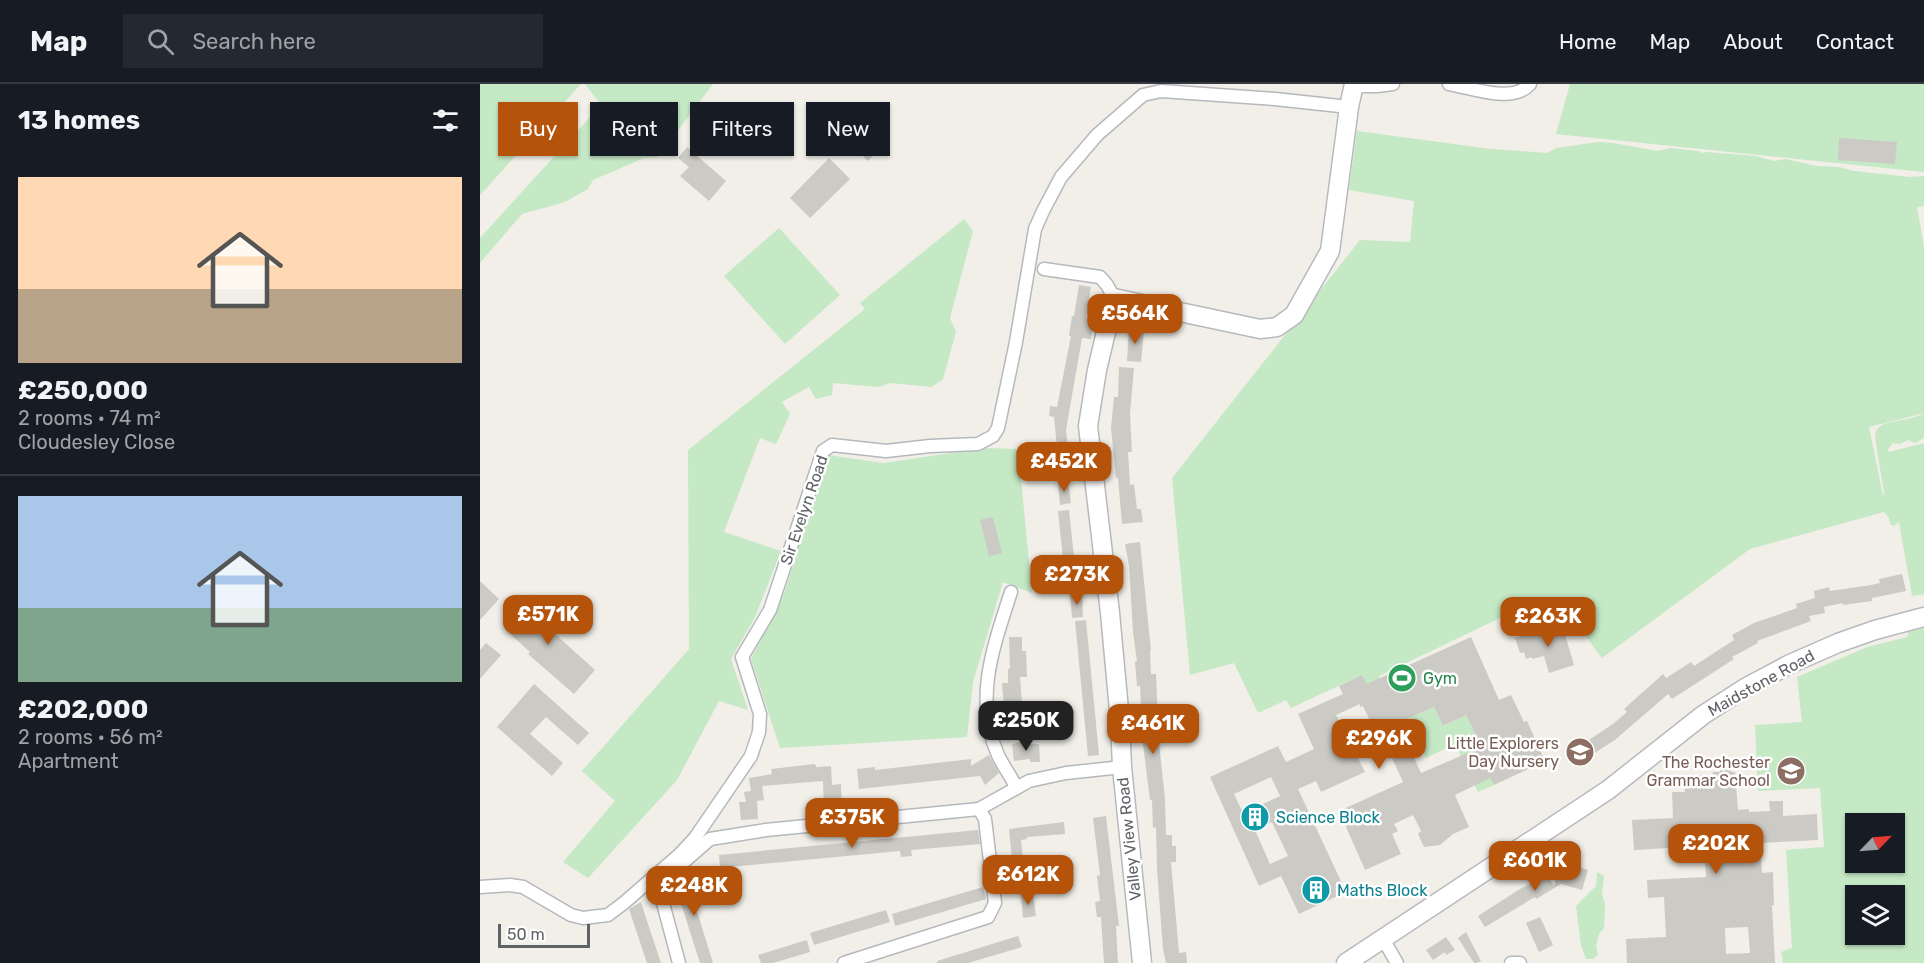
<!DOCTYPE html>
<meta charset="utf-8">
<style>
:root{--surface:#171b24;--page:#242831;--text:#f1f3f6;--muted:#9ea1a6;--line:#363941;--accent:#b45309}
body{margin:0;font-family:Rubik,sans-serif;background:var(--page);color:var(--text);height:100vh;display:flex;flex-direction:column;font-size:22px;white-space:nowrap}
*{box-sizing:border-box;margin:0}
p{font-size:20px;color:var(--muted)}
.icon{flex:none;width:33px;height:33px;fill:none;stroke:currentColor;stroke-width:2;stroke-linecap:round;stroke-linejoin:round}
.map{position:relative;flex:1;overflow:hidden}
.panel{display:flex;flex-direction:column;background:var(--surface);width:480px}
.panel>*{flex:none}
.top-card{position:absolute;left:18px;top:18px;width:570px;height:54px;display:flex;gap:12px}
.needle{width:39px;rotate:65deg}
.fabs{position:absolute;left:1365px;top:729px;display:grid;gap:12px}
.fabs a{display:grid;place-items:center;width:60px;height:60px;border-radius:0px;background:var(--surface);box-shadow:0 2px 4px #0004;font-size:30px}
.scale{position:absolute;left:18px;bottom:15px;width:92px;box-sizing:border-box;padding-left:6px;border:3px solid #5f6368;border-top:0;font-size:16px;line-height:21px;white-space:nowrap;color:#5f6368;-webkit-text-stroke:4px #fff;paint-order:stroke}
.price{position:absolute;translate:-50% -51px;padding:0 14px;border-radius:12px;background:var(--accent);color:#fff;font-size:20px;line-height:39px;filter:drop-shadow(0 2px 3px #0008)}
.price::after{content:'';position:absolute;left:50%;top:36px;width:18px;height:14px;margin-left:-9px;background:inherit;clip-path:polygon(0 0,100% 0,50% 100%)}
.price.on{background:#222;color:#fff}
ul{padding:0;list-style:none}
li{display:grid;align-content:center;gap:12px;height:318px;padding:0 18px}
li+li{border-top:2px solid var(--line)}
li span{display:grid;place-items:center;height:186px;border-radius:0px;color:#555}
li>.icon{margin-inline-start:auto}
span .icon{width:108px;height:108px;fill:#fffc;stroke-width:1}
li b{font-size:26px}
h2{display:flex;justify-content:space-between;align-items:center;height:72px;padding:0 18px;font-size:26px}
.tag{padding:0 21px;border-radius:0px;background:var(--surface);box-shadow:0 2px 4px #0004;font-size:21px;line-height:54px}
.tag.on{background:var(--accent);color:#fff}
header{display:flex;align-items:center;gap:36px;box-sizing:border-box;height:84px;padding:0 30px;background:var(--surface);border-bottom:2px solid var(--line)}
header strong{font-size:28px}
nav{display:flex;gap:33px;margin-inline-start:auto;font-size:21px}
.search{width:420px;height:54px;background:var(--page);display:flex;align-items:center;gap:15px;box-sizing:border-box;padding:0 21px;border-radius:0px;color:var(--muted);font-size:22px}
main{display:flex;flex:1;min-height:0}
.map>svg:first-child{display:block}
.green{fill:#c5e8c5;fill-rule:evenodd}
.building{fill:#cccac5;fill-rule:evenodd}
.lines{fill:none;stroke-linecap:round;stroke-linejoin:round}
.street-casing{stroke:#b5b8bc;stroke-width:15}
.secondary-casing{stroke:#b6babf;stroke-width:21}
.street{stroke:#fff;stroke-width:12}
.secondary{stroke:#fff;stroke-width:18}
.labels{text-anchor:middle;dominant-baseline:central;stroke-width:5;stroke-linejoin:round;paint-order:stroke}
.street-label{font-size:16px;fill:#5f6368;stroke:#fff}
.leisure-label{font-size:16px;fill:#27864d;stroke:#fff;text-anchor:start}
.education-label{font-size:16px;fill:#785e54;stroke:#fff;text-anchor:end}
.culture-label{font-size:16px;fill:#0d838f;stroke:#fff;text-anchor:start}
</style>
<header>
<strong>Map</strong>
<div class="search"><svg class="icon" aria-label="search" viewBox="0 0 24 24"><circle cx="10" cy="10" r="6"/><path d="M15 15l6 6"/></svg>Search here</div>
<nav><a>Home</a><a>Map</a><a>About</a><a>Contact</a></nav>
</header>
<main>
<section class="panel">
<h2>13 homes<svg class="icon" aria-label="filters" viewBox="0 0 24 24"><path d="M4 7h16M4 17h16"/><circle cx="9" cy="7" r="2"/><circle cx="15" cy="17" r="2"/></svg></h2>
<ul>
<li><span style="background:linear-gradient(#ffd9b3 60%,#b9a48a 0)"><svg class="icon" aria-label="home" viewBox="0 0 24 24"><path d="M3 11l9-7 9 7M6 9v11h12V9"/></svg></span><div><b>£250,000</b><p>2 rooms · 74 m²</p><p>Cloudesley Close</p></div></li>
<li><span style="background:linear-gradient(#a9c7e8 60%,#7fa58c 0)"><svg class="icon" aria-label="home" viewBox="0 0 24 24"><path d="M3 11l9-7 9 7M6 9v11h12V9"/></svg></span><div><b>£202,000</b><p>2 rooms · 56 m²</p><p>Apartment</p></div></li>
</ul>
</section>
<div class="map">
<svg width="1444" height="879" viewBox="0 0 1444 879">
<rect width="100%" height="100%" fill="#f1efe8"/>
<!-- green -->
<g class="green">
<polygon points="0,0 101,0 0,111"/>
<polygon points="105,0 233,0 178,73 164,74 113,96 108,105 85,118 42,130 0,179 0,154 111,32 118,30 134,42 137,42"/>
<polygon points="1090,0 1444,0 1444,88 1076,50"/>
<path d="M877 47 1011 65 1067 69 1076 64 1118 58 1133 59 1178 67 1190 64 1218 67 1222 69 1227 68 1276 72 1294 77 1306 75 1336 82 1359 83 1374 87 1430 93 1444 92V122L1437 123 1444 163V329L1389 343 1403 412 1404 408C1403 398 1393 352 1396 347 1399 341 1406 339 1412 338 1423 335 1434 335 1444 329V354L1435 359 1428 356 1420 360 1413 359 1408 365 1409 368 1444 359V510L1432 512 1419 438 1414 442 1410 440 1409 434 1404 428 1270 465 1122 574 1097 541 1072 532 1043 539 1020 534 899 592 900 595 887 601 882 591 811 624 806 616 778 629 754 579 710 591 692 394 880 156 930 158 934 117 869 106Z"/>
<polygon points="484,135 493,147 470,234 476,248 463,295 452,303 410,299 399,303 353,299 352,311 336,315 329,303 302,318 310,330 296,360 280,354 244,448 301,467 275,533 251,575 268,626 239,617 197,696 108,794 83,778 135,717 102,687 209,565 208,366 385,225 380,219"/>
<polygon points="299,144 360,211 305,260 244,192"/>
<polygon points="506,364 538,365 552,509 523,498 493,598 487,653 300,664 271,575 305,507 348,371 403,379"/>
<path d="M1444 544V879H1303L1301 868 1312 864 1306 766 1344 763 1340 704 1278 707 1275 641 1322 638 1317 593 1387 563 1427 553 1428 548ZM1376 740H1414V778H1376ZM1376 812H1414V850H1376Z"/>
<polygon points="954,623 963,642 986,631 998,656 994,658 1014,701 998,708 975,660 946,674 943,668 939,670 923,637"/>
<polygon points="1117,788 1124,792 1122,810 1125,820 1124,844 1119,850 1116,862 1118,871 1113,875 1106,875 1101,861 1096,822 1116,802"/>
</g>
<!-- building -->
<g class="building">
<polygon points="366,18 406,57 388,77 347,38"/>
<polygon points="1359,54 1417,58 1415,80 1358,76"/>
<polygon points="207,63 246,97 229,117 200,92 209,83 198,74"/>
<polygon points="349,74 370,95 330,134 310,114"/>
<polygon points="599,201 611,203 606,234 613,235 611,255 602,254 586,346 591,392 580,393 574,333 569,332 570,322 577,323 591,252 589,252 592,232 594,232"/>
<polygon points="649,245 664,246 661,278 647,277"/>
<polygon points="639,283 654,284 650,330 652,368 648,368 650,401 654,400 657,425 661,425 663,438 642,440 638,394 636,394 631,344 634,313 638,313"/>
<polygon points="588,398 591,419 580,421 578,399"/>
<polygon points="589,426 597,502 586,504 578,427"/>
<polygon points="513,433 522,469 509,472 500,436"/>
<polygon points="660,458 671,567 670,567 671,590 676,590 679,659 685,715 686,751 692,751 692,762 696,762 696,778 691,778 699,869 706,868 707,879 686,879 683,865 677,784 676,743 673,744 672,716 670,716 663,660 660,602 657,602 655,578 657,577 653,548 649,482 645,460"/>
<polygon points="1422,490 1426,507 1392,514 1392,517 1363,521 1363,519 1344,523 1345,529 1329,532 1331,537 1277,557 1278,559 1252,573 1254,575 1192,615 1188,610 1135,656 1097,680 1089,669 1133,640 1147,628 1144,625 1183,590 1186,594 1211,578 1214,582 1254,556 1252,551 1274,539 1317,524 1316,520 1335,514 1334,507 1349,503 1350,507 1391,501 1400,499 1399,495"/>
<polygon points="0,497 19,515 0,536"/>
<polygon points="50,510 64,522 55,532 115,586 94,610 48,570 50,568 29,549 30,547 23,541"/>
<polygon points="590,511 602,511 603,533 592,534"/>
<polygon points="606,536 619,671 608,672 595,537"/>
<polygon points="1082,540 1094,581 1069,589 1064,572 1052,575 1052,573 1046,575 1044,568 1040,569 1035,554"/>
<polygon points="529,553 542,553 542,567 546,567 547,593 540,593 543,633 525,634 522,599 528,599 528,585 530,584"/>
<path d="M991 553 1019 616 1031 611 1044 638 1047 637 1065 677 1014 701 1010 694 975 711 989 743 973 750 960 761 944 763 938 750 941 747 933 731 914 740 918 747 912 750 921 770 885 786 859 727 923 698 903 654 899 656 883 622 880 623V620L856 631 885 688 841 708 836 697 818 705 866 808 819 830 801 792 779 802 730 693 798 662 806 678 834 665 818 630 863 610 859 602 882 591 887 600ZM954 623 963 642 986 631 998 656 994 658 997 665 941 689 918 639ZM791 693 800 712 763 729 754 710ZM792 738 808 772 790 780 775 746Z"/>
<polygon points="6,559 21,571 0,595 0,566"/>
<polygon points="54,600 109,649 98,661 66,633 50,650 83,679 72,692 17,643"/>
<polygon points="550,656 550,660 559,660 560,678 550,678 550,675 534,677 532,660"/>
<polygon points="509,671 519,689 505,701 500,692 379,705 377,685 395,683 395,686 491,675 491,682"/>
<polygon points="335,680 336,683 351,682 352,701 361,700 362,727 344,727 343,697 282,702 284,716 277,717 278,735 261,736 259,718 266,718 264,708 271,707 269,694 292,690 291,685"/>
<path d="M1251 680V688H1255L1258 726 1269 725V728L1290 727 1289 717H1303V732L1337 730 1338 756 1280 759 1282 789 1293 788 1294 821H1292L1295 879H1147L1146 855 1186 853 1184 813 1168 814 1167 796 1226 793 1224 762 1154 766 1152 736 1193 734 1192 708H1205L1204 692 1233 691V688H1240L1239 681ZM1268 843 1270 869 1246 870 1245 844Z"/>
<polygon points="626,732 639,842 636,842 638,879 624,879 621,833 617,833 615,818 620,817 617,792 620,791 613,734"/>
<polygon points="584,738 585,750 547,753 547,755 541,756 546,806 535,807 529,745"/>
<polygon points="498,746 500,760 431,766 432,772 421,773 420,767 240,784 239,771"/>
<polygon points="1087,780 1108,786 1102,806 1081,800 1056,815 1055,813 1005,843 998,832 1040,805 1067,791 1074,802 1079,782 1086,784"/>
<polygon points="216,789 221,805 211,808 233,879 220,879 197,807 202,805 199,794"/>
<polygon points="503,803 506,815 415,842 412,830"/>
<polygon points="553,810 556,832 543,834 541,811"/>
<polygon points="161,818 168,840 181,879 167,879 149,825"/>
<polygon points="406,826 410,838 334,861 330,849"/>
<polygon points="1060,833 1073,861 1059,868 1046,839"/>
<polygon points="986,848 1001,877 997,879 994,879 978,854"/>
<polygon points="538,852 542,863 488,879 457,879 457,877"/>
<polygon points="966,853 975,866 966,871 965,868 953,876 946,866"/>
<polygon points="327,856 330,868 293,879 281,879 278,871"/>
</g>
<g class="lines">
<!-- street casing -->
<g class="street-casing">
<g id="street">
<path d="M969 0C992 4 1033 20 1050 0"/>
<polyline points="873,2 897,2 913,0"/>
<polyline points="564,185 620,193 627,201 634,214"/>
<path d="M531 508C514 561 493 615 518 671 523 682 531 692 536 703"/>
<polyline points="0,803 30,801 43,803 91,831 103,834 128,831 145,818 199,771 215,754 271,672 279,648 280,630 262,573 290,526 343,367 352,361 406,367 450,362 498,360 513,352 518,344 536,258 555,145 563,127 581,93 617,51 663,11 681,7 795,15 869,23"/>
<polyline points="903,855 917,879"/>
<polyline points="199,879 180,808 183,796 230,755 286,746 499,725 549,697 586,689 642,683"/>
<polyline points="364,879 508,833 515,819 505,735 499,725"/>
<polyline points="1031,879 1040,879"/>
</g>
</g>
<!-- secondary casing -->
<g class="secondary-casing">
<g id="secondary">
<polyline points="662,879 642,683 640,637 630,529 608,342 617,286 634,214 780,245 797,243 814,231 850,167 869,23 874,0"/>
<polyline points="866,879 1128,706 1223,631 1265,604 1310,580 1358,559 1395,546 1444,533"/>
</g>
</g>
<!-- street -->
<use href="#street" class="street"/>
<!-- secondary -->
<use href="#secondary" class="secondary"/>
</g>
<!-- icons -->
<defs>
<g id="stadium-disc" transform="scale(1.5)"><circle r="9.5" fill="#2e9e5b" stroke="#fff"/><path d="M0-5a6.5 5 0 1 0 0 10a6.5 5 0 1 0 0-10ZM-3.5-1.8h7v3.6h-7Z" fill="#fff"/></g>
<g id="school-disc" transform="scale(1.5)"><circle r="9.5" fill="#8d6e63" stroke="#fff"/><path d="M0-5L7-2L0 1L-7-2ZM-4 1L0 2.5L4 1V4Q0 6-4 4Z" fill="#fff"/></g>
<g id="building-disc" transform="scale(1.5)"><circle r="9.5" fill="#0f9aa8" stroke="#fff"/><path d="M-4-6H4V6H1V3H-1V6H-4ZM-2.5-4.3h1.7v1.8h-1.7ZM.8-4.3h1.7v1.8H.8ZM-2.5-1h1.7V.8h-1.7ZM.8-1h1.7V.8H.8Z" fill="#fff"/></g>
</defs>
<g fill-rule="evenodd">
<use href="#stadium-disc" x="922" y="594"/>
<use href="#school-disc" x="1100" y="668"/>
<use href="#school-disc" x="1311" y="687"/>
<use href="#building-disc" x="775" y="733"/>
<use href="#building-disc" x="836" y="806"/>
</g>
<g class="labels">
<!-- street labels -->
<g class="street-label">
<text transform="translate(324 426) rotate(-71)">Sir Evelyn Road</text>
<text transform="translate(1281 599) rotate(-29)">Maidstone Road</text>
<text transform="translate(649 755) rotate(-96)">Valley View Road</text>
</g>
<!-- leisure labels -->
<g class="leisure-label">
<text x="943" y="594">Gym</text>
</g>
<!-- education labels -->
<g class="education-label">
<text x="1079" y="659">Little Explorers<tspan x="1079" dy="18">Day Nursery</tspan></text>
<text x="1290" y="678">The Rochester<tspan x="1290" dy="18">Grammar School</tspan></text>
</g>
<!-- culture labels -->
<g class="culture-label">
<text x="796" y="733">Science Block</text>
<text x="857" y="806">Maths Block</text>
</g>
</g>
</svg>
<div class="fabs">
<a><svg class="needle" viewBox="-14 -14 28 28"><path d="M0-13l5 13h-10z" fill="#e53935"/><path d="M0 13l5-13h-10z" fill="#9ea1a6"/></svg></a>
<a><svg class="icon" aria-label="layers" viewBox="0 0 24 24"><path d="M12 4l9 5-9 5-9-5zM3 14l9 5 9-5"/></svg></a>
</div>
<div class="scale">50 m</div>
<b class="price" style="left:655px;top:261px">£564K</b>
<b class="price" style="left:584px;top:409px">£452K</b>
<b class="price" style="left:597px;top:522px">£273K</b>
<b class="price" style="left:68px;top:562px">£571K</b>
<b class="price" style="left:1068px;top:564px">£263K</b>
<b class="price on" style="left:546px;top:668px">£250K</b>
<b class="price" style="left:673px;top:671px">£461K</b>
<b class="price" style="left:899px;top:686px">£296K</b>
<b class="price" style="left:372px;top:765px">£375K</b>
<b class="price" style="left:1236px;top:791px">£202K</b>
<b class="price" style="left:1055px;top:808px">£601K</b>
<b class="price" style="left:548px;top:822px">£612K</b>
<b class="price" style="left:214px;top:833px">£248K</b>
<div class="top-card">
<a class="tag on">Buy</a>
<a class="tag">Rent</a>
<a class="tag">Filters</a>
<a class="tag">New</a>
</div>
</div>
</main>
